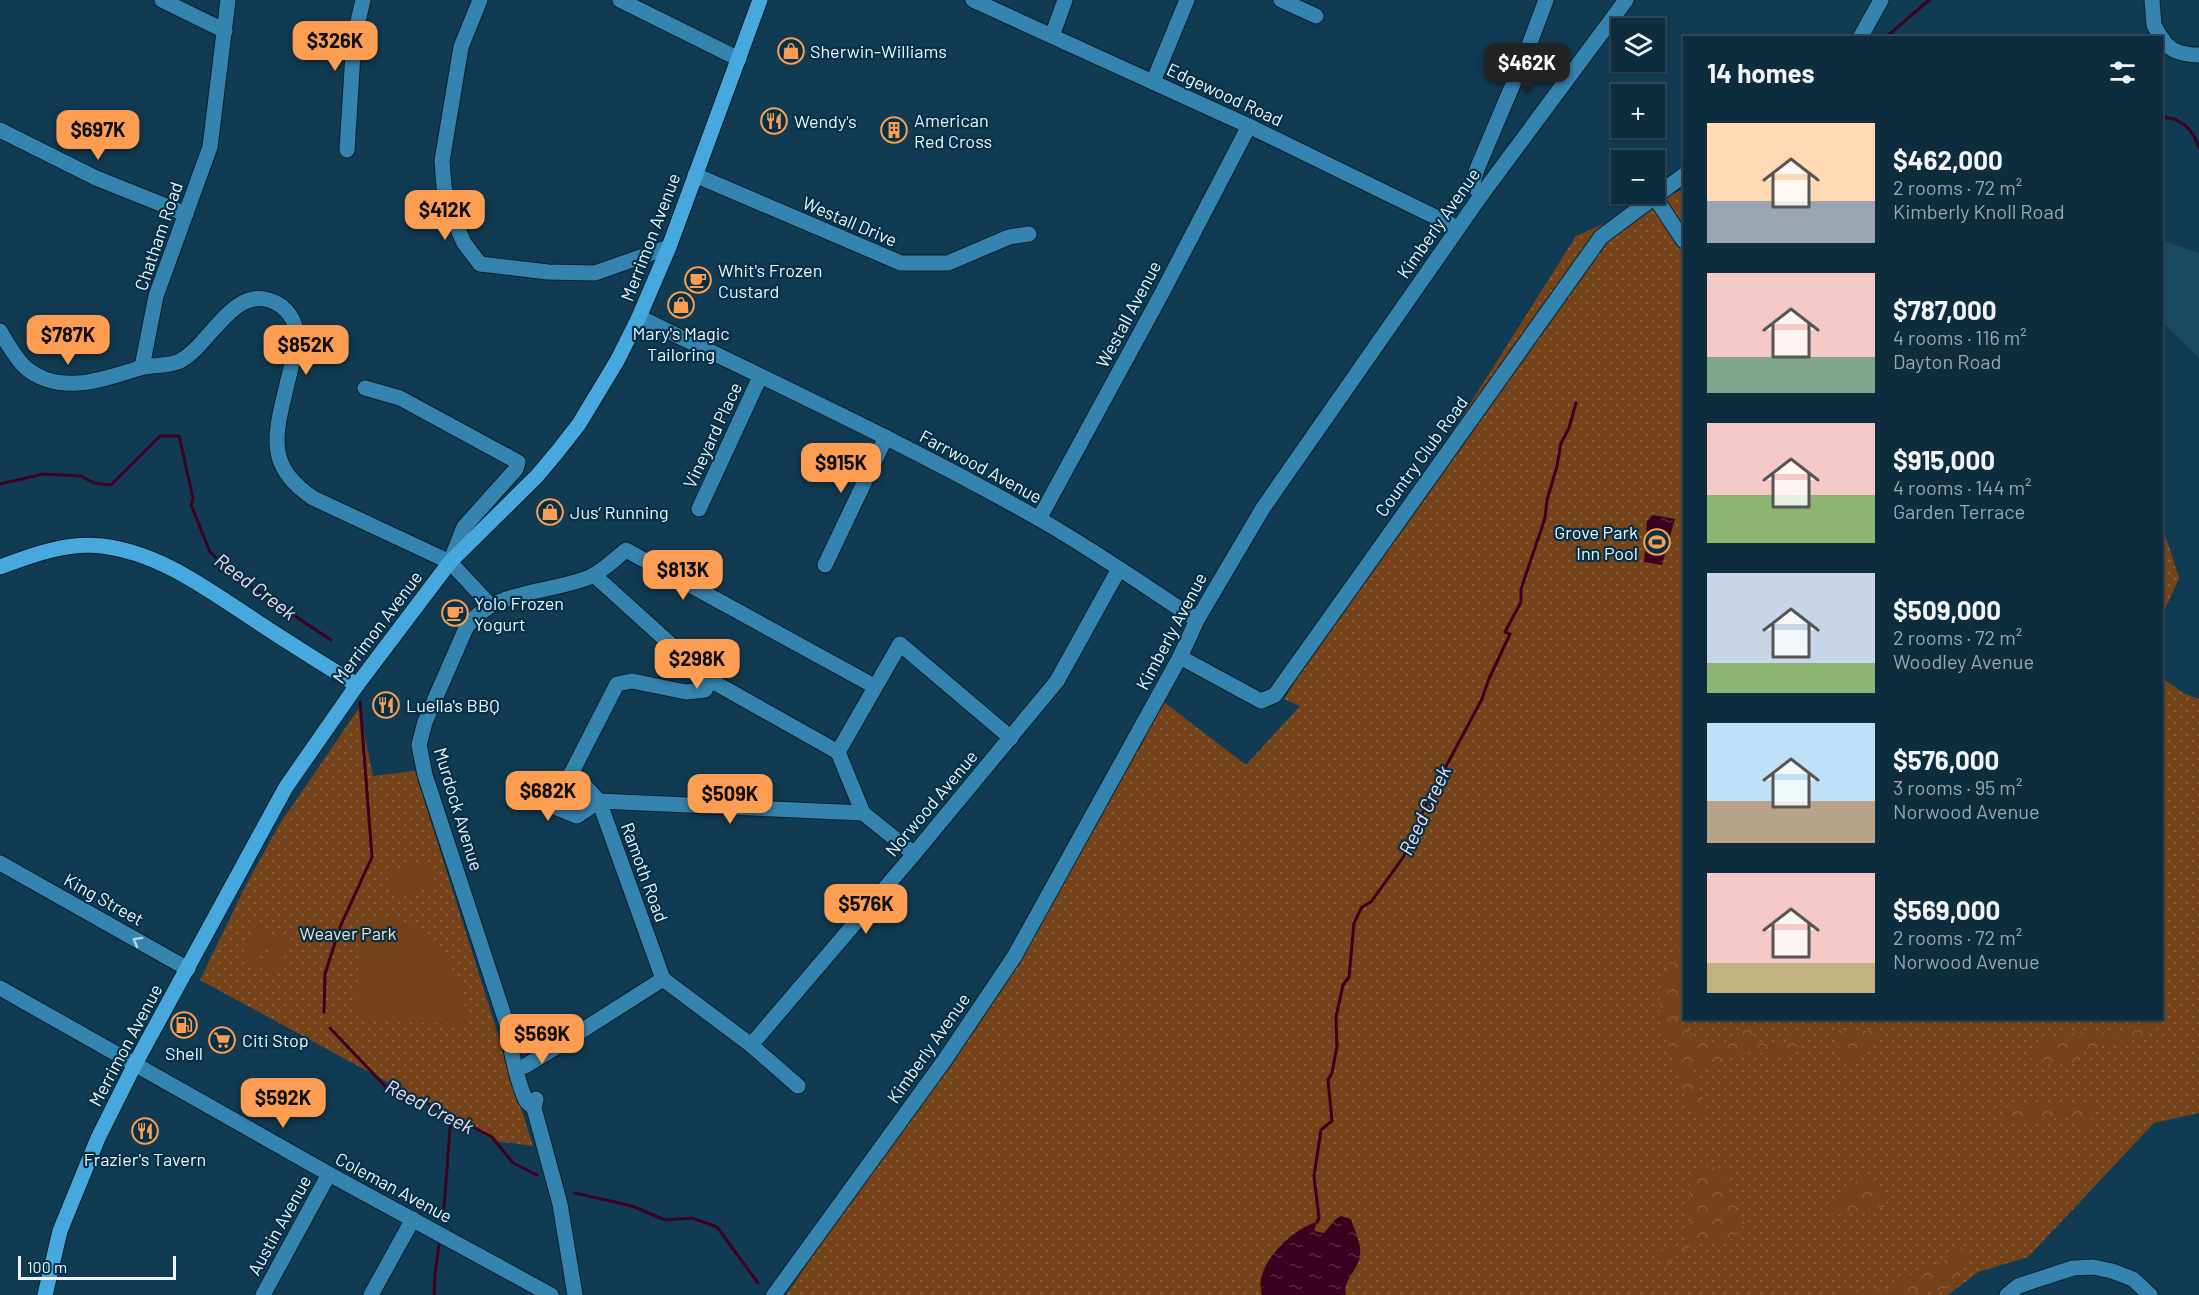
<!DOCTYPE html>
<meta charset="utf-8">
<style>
:root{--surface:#0d2c3e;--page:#163445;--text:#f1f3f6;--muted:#9aa7b0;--line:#2d4858;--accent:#fc9d52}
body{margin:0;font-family:Barlow,sans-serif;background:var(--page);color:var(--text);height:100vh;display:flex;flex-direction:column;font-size:22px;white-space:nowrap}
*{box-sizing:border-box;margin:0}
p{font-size:20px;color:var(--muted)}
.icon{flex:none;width:33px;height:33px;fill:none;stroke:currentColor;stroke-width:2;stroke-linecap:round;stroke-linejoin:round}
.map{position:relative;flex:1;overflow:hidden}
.drawer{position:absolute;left:1683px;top:36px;width:480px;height:984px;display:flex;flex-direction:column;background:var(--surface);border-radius:0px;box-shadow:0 2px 4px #0004,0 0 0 2px var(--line)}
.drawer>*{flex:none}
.controls{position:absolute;left:1611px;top:18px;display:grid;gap:12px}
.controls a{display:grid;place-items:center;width:54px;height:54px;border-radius:0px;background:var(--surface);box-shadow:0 2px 4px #0004,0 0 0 2px var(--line);font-size:30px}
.scale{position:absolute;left:18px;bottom:15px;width:158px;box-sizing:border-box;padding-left:6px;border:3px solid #eef5fa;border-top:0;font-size:16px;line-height:21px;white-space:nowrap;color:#eef5fa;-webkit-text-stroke:4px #043147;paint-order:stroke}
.price{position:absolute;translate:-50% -51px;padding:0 14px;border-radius:12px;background:var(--accent);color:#111;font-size:20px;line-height:39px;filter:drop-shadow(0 2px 3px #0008)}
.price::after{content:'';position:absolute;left:50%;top:36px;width:18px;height:14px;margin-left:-9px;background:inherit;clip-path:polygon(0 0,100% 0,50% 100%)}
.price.selected{background:#222;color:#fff}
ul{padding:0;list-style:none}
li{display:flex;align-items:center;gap:18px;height:150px;padding:0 24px}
li span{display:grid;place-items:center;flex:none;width:168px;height:120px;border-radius:0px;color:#555}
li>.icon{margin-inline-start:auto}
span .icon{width:72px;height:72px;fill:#fffc;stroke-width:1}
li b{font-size:26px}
h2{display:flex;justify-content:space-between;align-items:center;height:72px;padding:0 24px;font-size:26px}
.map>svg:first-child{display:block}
.built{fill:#1a4962}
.grass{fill:url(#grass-dots)}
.forest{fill:url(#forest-crowns)}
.garden{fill:#74431a}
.water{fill:url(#water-ripples)}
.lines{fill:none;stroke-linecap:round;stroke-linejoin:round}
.stream{stroke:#3c011e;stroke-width:3}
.minor-casing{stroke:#08212f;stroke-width:17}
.major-casing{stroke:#08212f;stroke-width:17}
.minor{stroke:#3584b0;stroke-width:15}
.major{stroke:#47a8de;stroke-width:15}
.oneway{stroke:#b6d3e4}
.labels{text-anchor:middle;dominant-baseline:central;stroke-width:4.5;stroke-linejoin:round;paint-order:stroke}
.poi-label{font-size:18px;fill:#eef5fa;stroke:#043147;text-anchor:start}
.street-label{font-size:18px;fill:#eef5fa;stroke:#043147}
.park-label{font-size:18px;fill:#f7decc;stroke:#043147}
.water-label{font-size:20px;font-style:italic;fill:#fadae4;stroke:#043147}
</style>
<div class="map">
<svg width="2199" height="1295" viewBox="0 0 2199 1295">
<defs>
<pattern id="grass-dots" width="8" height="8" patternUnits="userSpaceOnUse" patternTransform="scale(1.5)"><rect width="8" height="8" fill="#74431a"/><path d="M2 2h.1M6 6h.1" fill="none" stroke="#885f3c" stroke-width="1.8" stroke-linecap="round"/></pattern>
<pattern id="forest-crowns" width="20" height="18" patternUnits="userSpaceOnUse" patternTransform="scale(1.5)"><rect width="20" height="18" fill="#74431a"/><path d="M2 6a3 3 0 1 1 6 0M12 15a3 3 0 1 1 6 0" fill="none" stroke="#885f3c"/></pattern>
<pattern id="water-ripples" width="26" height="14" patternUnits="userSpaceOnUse" patternTransform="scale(1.5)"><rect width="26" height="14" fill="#3c011e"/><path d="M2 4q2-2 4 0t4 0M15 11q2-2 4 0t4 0" fill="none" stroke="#582740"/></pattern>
</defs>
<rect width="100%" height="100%" fill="#113b52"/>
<!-- built -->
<polygon class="built" points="2162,240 2199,253 2199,358 2162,322"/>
<!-- grass -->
<g class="grass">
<polygon points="1684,189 1681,213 1684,224 1684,1018 2162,1018 2162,678 2183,693 2199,699 2199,1113 2154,1123 2028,1257 1978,1272 1948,1295 786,1295 840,1216 928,1095 1028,947 1161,700 1246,765 1300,706 1284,699 1576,236"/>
<polygon points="2162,525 2179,578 2162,616"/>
<polygon points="359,708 373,776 415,771 533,1146 496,1141 200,980 245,887 279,825"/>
</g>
<!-- forest -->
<g class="forest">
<path d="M1684 923V1004L1677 1007 1674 1011C1678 1024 1706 1050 1721 1046 1734 1043 1730 1026 1751 1029L1756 1041 1776 1047 1784 1045 1789 1036 1794 1033 1798 1034 1800 1042 1786 1058 1756 1052 1739 1053 1720 1065 1695 1067 1694 1072 1707 1110 1706 1114 1699 1119 1692 1115 1659 1018 1660 993Z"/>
<path d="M2152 1019 2159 1023 2156 1030 2136 1039 2088 1049 2073 1063 2065 1061 2048 1065 2031 1058C2035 1036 2079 1031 2097 1032 2103 1032 2111 1035 2116 1034 2129 1031 2139 1021 2152 1019Z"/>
<path d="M1840 1030 1875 1031 1878 1038 1855 1062C1844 1061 1838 1046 1834 1036Z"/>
<polygon points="2031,1102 2090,1103 2095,1105 2096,1109 2088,1126 2083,1127 2069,1117 2006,1123 2005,1108"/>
<path d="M1700 1167H1715L1729 1173 1727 1194 1739 1211 1745 1224 1732 1239C1703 1243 1684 1241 1667 1267L1659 1255 1658 1249H1672L1687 1241 1690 1177 1692 1171Z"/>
<polygon points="1867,1175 1872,1178 1888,1206 1836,1215 1829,1212 1860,1176"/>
<path d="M1957 1249H1967L1970 1252C1966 1265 1956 1283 1943 1289 1920 1295 1862 1295 1836 1295L1852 1290 1891 1288 1919 1270 1948 1259Z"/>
</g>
<!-- garden -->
<g class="garden">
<polygon points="428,862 436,884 394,897 386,873"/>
<path d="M381 918C421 919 454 958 463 996 465 1005 466 1015 468 1024L365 1021 354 1009 366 922Z"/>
<polygon points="255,925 271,932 256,966 240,959"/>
<polygon points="276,933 292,940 277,975 261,968"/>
</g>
<!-- water -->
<g class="water">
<polygon points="1653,515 1675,519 1662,565 1644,562 1647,521"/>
<path d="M1341 1216 1351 1219C1354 1230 1362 1243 1360 1256 1358 1270 1342 1281 1346 1295H1262C1252 1266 1292 1229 1317 1222L1314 1231 1324 1233 1336 1219Z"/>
</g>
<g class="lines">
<!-- stream -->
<g class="stream">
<polyline points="1885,38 1929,0"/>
<path d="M2162 117C2182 118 2193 129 2199 148"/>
<polyline points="0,484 43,474 81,476 94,483 111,485 160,436 179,436 193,498 191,505 210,552 244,582 331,640"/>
<polyline points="324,1012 325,974 340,927 372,857 360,702"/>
<polyline points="330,1028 386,1087 425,1102 492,1137 513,1163 537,1175"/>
<polyline points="575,1193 632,1206 665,1220 692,1218 717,1227 758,1283"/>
<polyline points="443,1221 451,1116"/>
<polyline points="1317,1222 1319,1218 1314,1176 1321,1130 1332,1121 1328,1080 1332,1073 1337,1046 1336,1017 1343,985 1349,977 1354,923 1362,907 1371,902 1404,856 1429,798 1482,699 1488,681 1510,634 1505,632 1521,602 1521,589 1545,518 1547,500 1557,466 1561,443 1569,428 1576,403"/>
<polyline points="434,1295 435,1273 439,1245"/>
</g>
<!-- minor casing -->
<g class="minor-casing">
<g id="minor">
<polyline points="162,0 225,31"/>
<polyline points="480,0 461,47 442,161 444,187 450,211 464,243 480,264 548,272 595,273 669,247"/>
<polyline points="620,0 739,59"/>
<polyline points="973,0 1249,126 1458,228"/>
<polyline points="1281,0 1316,16"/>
<polyline points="2152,0 2154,25 2161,38"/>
<polyline points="1052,36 1065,0"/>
<polyline points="1860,38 1881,0"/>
<path d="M2162 38C2169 52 2184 55 2199 55"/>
<polyline points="1153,82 1187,0"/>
<polyline points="0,130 96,178 186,214"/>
<polyline points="347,150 354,38 363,0"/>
<polyline points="695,175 901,263 948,263 1009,237 1029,234"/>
<polyline points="1482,194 1472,185 1477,169 1525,56 1546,0"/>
<polyline points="1654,196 1684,241"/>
<path d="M639 317C774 383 911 446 1041 520 1095 551 1145 586 1197 620"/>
<path d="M0 331C7 343 16 359 26 368 60 396 104 379 140 368 153 364 168 367 180 361 211 345 235 279 278 304 293 313 297 327 297 343 293 361 288 379 284 397 273 442 270 469 313 498L450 562 490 605"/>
<polyline points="142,367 156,296 210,147 228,0"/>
<polyline points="365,388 400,398 518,462 516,469 464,527 450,562"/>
<polyline points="699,509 760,377"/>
<polyline points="1039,519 1162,293 1249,126"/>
<polyline points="825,565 886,437"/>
<polyline points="594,575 710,680 838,752"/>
<polyline points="1180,657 1261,701 1275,695 1601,237 1684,175"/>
<path d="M572 772C562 783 555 793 557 808L577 816 599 801 863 813"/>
<polyline points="914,854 863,813 838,752 900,644 1011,738"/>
<polyline points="0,863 188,969"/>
<polyline points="663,979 599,801 572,772 617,684 632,681 686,692 705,690 710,680"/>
<polyline points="0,988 329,1174 551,1295"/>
<polyline points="751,1045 798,1086"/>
<polyline points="516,1068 525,1066 553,1049 663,979 751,1045 914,854 1057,681 1119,569"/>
<polyline points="536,1099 534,1108 560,1204 575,1295"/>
<path d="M534 1108C533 1107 528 1103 527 1102 521 1092 508 1047 511 1037L425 775 419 745 425 722 466 628C493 588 552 594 592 576 604 570 616 558 626 550L874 686"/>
<polyline points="263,1295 329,1174"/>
<polyline points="371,1295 413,1219"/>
<polyline points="774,1295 944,1061 1014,957 1180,657 1197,620 1263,508 1482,194 1626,0"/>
<polyline points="2007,1295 2018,1286 2073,1268 2093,1267 2112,1271 2133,1279 2150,1295"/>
</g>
</g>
<!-- major casing -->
<g class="major-casing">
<g id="major">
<path d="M0 567C32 555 67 542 102 546 161 553 208 590 256 621 289 643 323 664 357 685"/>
<polyline points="45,1295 60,1231 98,1138 135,1064 286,787 357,685 450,562 537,476 558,451 579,424 617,361 639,317 669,247 760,0"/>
</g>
</g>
<!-- minor -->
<use href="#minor" class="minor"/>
<!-- major -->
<use href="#major" class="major"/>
</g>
<!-- one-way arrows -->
<defs><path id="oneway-chevron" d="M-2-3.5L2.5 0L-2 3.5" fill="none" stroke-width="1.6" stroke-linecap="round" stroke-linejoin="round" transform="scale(1.5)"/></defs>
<use class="oneway" href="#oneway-chevron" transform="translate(137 941) rotate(-151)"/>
<!-- icons -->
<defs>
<g id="shop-ring" transform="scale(1.35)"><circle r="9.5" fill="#043147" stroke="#fc9d52" stroke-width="1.5"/><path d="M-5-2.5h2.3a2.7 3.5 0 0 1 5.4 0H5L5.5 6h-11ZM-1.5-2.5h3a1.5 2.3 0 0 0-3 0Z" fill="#fc9d52"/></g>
<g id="restaurant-ring" transform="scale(1.35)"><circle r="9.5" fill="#043147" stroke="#fc9d52" stroke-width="1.5"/><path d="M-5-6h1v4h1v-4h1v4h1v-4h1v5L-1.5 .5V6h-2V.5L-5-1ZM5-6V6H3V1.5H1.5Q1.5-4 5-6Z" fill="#fc9d52"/></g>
<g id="building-ring" transform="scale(1.35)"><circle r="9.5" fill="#043147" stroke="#fc9d52" stroke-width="1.5"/><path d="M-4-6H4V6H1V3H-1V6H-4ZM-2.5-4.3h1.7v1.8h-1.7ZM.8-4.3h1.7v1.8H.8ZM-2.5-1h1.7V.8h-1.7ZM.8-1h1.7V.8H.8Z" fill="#fc9d52"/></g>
<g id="cafe-ring" transform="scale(1.35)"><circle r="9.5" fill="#043147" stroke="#fc9d52" stroke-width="1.5"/><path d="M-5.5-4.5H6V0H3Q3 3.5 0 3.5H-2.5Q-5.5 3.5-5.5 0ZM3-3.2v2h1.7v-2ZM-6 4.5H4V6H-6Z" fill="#fc9d52"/></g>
<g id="stadium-ring" transform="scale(1.35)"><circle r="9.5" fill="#043147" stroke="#fc9d52" stroke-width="1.5"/><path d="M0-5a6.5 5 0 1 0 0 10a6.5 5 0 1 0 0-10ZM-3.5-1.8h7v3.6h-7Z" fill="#fc9d52"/></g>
<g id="fuel-ring" transform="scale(1.35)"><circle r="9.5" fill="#043147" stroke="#fc9d52" stroke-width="1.5"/><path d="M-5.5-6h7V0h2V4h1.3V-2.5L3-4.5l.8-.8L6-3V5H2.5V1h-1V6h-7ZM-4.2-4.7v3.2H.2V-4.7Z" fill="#fc9d52"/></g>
<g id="supermarket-ring" transform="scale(1.35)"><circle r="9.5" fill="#043147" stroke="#fc9d52" stroke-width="1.5"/><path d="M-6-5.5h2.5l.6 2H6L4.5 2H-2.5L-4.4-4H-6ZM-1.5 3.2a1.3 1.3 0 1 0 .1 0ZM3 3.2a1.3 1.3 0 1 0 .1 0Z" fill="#fc9d52"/></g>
</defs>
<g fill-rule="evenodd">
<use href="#shop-ring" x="791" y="51"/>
<use href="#restaurant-ring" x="774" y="121"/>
<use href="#building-ring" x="894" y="130"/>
<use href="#cafe-ring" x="698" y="280"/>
<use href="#shop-ring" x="681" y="305"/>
<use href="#shop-ring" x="550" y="512"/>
<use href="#stadium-ring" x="1657" y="542"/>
<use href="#cafe-ring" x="455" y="613"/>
<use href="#restaurant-ring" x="386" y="705"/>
<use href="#fuel-ring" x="184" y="1025"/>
<use href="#supermarket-ring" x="222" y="1040"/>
<use href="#restaurant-ring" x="145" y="1131"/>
</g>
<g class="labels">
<!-- poi labels -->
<g class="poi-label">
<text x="810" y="51">Sherwin-Williams</text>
<text x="914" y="120">American<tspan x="914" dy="21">Red Cross</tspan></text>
<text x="794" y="121">Wendy's</text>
<text x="718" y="270">Whit's Frozen<tspan x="718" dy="21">Custard</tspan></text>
<text x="681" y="333" text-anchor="middle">Mary's Magic<tspan x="681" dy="21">Tailoring</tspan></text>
<text x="570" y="512">Jus’ Running</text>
<text x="1638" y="532" text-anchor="end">Grove Park<tspan x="1638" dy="21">Inn Pool</tspan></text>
<text x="474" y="603">Yolo Frozen<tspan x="474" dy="21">Yogurt</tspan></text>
<text x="406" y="705">Luella's BBQ</text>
<text x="242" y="1040">Citi Stop</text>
<text x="184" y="1053" text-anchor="middle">Shell</text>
<text x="145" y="1159" text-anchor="middle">Frazier's Tavern</text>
</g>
<!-- street labels -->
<g class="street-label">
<text transform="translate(1225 94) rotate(25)">Edgewood Road</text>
<text transform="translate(850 221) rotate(23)">Westall Drive</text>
<text transform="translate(1438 223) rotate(-55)">Kimberly Avenue</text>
<text transform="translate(158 236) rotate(-71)">Chatham Road</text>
<text transform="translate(650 237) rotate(-69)">Merrimon Avenue</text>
<text transform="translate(1128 314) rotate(-62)">Westall Avenue</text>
<text transform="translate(712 435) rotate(-65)">Vineyard Place</text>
<text transform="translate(1421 456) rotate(-54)">Country Club Road</text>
<text transform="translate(981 466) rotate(28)">Farrwood Avenue</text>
<text transform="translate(377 627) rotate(-53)">Merrimon Avenue</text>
<text transform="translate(1171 631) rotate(-62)">Kimberly Avenue</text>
<text transform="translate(931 803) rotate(-50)">Norwood Avenue</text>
<text transform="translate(459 809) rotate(73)">Murdock Avenue</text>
<text transform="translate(645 872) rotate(70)">Ramoth Road</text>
<text transform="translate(104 899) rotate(29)">King Street</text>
<text transform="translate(125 1045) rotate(-62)">Merrimon Avenue</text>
<text transform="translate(928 1048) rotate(-55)">Kimberly Avenue</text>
<text transform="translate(394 1187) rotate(28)">Coleman Avenue</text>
<text transform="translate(279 1225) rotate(-61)">Austin Avenue</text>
</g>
<!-- park labels -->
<g class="park-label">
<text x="348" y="933">Weaver Park</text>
</g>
<!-- water labels -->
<g class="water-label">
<text transform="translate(256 586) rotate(37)">Reed Creek</text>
<text transform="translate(1424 810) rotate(-65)">Reed Creek</text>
<text transform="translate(430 1106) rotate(27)">Reed Creek</text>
</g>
</g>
</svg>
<div class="controls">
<a><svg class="icon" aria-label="layers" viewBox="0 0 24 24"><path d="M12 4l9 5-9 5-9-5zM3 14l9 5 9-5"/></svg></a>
<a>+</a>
<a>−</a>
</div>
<div class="scale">100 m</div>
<b class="price" style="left:335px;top:72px">$326K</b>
<b class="price selected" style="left:1527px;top:94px">$462K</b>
<b class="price" style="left:98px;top:161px">$697K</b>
<b class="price" style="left:445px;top:241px">$412K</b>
<b class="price" style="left:68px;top:366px">$787K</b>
<b class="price" style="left:306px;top:376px">$852K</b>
<b class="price" style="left:841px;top:494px">$915K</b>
<b class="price" style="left:683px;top:601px">$813K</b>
<b class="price" style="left:697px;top:690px">$298K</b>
<b class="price" style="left:548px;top:822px">$682K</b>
<b class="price" style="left:730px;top:825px">$509K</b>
<b class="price" style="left:866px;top:935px">$576K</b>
<b class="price" style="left:542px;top:1065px">$569K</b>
<b class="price" style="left:283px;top:1129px">$592K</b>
<section class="drawer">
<h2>14 homes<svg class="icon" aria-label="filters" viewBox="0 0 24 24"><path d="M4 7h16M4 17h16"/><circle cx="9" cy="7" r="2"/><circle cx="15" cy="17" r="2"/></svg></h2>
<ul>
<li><span style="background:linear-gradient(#ffd9b3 65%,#9aa5b1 0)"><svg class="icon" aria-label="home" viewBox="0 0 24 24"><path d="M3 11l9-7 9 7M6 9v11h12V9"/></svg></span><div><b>$462,000</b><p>2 rooms · 72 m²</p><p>Kimberly Knoll Road</p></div></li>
<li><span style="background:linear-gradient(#f6c9c9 70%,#7fa58c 0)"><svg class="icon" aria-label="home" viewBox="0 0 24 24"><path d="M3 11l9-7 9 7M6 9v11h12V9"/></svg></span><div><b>$787,000</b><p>4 rooms · 116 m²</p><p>Dayton Road</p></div></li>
<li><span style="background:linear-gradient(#f6c9c9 60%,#8fb573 0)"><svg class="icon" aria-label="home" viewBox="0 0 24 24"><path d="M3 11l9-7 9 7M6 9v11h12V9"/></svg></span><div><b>$915,000</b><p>4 rooms · 144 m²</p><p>Garden Terrace</p></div></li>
<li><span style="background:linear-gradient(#c9d6e8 75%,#8fb573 0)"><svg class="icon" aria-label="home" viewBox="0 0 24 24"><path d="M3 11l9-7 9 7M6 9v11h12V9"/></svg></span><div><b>$509,000</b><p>2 rooms · 72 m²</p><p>Woodley Avenue</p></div></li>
<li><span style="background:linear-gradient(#bfe0f5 65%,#b9a48a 0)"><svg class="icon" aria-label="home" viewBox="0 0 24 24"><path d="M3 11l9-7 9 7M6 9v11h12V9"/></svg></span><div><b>$576,000</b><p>3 rooms · 95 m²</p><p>Norwood Avenue</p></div></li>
<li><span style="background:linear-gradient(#f6c9c9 75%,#c2b280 0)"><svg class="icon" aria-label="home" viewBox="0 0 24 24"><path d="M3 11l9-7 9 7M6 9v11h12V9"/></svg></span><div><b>$569,000</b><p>2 rooms · 72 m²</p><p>Norwood Avenue</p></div></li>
</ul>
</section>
</div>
